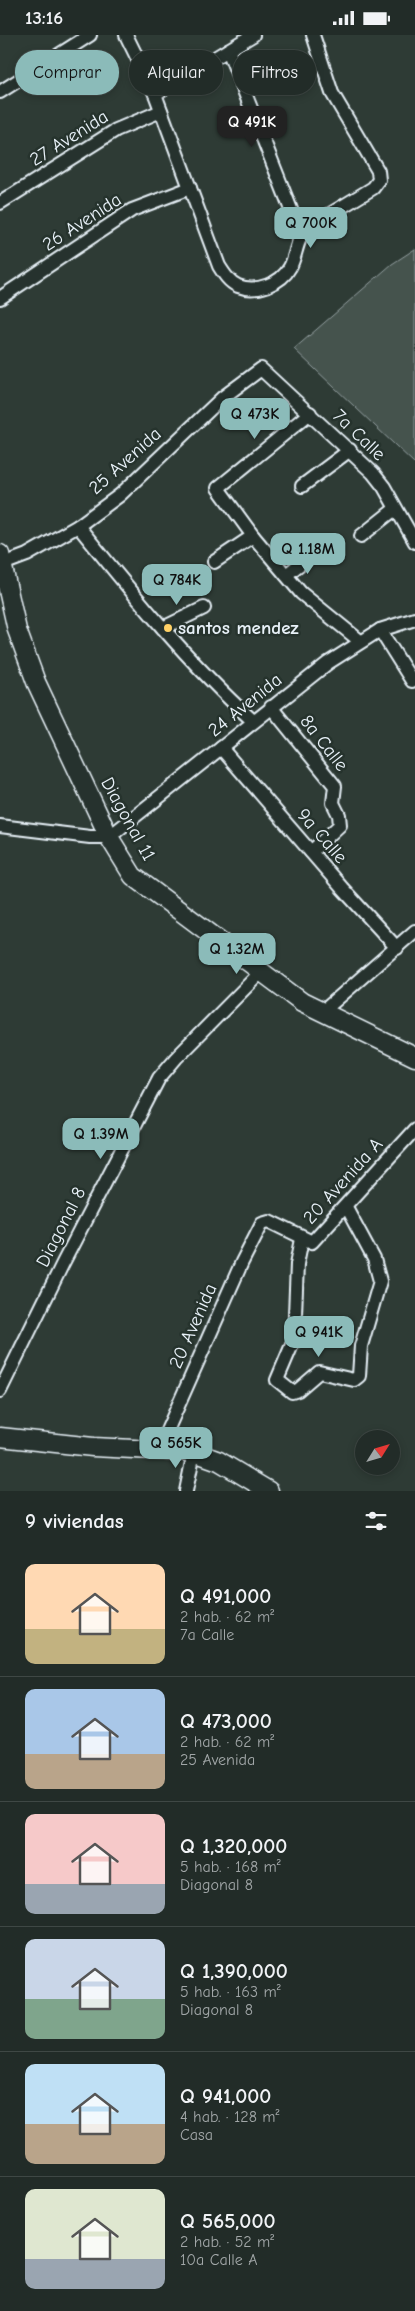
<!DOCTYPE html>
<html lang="es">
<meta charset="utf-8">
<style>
:root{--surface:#222c28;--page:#2e3834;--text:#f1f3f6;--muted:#a2a7a8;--line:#3f4845;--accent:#8bbbb9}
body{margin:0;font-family:"Comic Neue",sans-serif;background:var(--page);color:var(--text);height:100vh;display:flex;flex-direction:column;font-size:19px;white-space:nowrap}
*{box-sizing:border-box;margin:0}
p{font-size:16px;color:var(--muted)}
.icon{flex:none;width:28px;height:28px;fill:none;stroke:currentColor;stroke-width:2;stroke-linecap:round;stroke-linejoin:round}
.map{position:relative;height:1456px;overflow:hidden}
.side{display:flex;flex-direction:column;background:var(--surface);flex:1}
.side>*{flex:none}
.banner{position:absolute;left:15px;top:15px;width:385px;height:45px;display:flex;gap:10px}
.needle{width:32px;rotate:53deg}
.controls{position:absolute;left:355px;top:1395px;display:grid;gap:10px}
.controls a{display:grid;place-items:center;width:45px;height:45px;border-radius:50%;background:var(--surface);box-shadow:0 2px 8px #0003,0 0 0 1px var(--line);font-size:25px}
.price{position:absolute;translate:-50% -42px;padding:0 11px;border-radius:10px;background:var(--accent);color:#111;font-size:16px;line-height:32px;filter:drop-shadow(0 1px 2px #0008)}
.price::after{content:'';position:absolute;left:50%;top:30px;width:15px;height:11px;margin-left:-8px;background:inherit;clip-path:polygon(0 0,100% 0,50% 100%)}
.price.active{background:#222;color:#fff}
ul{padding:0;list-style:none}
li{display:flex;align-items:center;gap:15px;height:125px;padding:0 25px}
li+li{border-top:1px solid var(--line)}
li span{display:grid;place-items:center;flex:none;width:140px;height:100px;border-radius:10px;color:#555}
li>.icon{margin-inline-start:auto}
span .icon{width:60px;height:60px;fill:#fffc;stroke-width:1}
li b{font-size:21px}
h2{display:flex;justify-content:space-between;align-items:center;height:60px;padding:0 25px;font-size:21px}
.pill{padding:0 18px;border-radius:22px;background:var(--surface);box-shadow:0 2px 8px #0003,0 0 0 1px var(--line);font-size:18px;line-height:45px}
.pill.active{background:var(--accent);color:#111}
.status{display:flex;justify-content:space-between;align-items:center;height:35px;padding:0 25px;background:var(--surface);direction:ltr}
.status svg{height:14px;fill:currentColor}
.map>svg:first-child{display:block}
.green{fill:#45524e;stroke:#96a2a3}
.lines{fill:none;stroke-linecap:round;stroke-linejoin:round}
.street-casing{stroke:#e8f1f8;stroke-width:16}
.secondary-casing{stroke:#e8f1f8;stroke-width:21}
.street{stroke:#26332d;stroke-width:12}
.secondary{stroke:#26332d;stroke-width:18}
.poi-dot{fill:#ffd166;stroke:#26332d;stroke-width:2}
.labels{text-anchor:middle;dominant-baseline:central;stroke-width:5;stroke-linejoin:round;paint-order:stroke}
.street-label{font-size:19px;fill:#e8f1f8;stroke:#26332d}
.poi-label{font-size:19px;font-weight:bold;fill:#e8f1f8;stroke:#26332d;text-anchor:start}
</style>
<div class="status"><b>13:16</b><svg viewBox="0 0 49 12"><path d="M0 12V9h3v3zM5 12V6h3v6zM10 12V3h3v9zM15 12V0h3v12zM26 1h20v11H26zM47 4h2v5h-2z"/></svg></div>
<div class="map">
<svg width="415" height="1456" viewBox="0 0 415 1456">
<rect width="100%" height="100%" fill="#2e3b35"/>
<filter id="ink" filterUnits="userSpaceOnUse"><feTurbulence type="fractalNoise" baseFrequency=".02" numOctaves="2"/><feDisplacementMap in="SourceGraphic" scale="10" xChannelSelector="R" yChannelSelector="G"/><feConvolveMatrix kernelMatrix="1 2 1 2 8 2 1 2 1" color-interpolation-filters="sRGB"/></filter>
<g filter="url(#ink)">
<!-- green -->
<polygon class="green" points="415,214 415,429 294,314 392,229"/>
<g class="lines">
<!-- street casing -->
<g class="street-casing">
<g id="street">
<path d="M126 0 155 59 219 231C224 239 229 247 238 251 256 258 281 249 290 232 297 219 296 204 307 193L373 153 379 145 378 136 332 58 313 0"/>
<polyline points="228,15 301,200"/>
<polyline points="0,57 90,0"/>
<polyline points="155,59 253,0"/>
<polyline points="0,168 116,95 161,76"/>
<polyline points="0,263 132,175 190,153"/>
<polyline points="310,378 218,453 253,501 301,558 360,606"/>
<polyline points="302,451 350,415"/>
<path d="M78 491C133 559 188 627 253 686"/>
<polyline points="361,501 395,474"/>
<polyline points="214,527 253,501"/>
<polyline points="3,529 27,520 78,491 120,460 222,363 261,334 373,438 384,452 415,507"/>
<polyline points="286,540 313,519"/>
<polyline points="163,593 204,573"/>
<polyline points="380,595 412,646"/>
<polyline points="271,672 335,751 333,768 339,780 340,790 311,817"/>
<polyline points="221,713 342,853 397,913"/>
<polyline points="0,791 90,802 109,802 328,628 380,595 415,584"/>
<polyline points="321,978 415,896"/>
<polyline points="302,1204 297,1229 294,1305 277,1345 292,1357 298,1355 319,1337 354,1345 359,1341 361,1311 380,1246 374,1224 346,1172"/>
<polyline points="0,1356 63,1228 159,1043 176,1023 261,937"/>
<polyline points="158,1416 242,1227 262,1188 269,1186 312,1207 415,1094"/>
<polyline points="186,1456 194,1417"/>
</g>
</g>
<!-- secondary casing -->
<g class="secondary-casing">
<g id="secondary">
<polyline points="0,519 17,595 36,647 109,802 133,841 302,967 415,1022"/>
<polyline points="0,1402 93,1412 194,1417 219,1426 269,1456"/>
</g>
</g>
<!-- street -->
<use href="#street" class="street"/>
<!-- secondary -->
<use href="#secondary" class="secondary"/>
</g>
</g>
<!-- markers -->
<circle class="poi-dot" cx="168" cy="593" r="5"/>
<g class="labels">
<!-- street labels -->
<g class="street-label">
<text transform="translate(69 103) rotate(-32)">27 Avenida</text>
<text transform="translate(82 187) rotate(-33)">26 Avenida</text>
<text transform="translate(359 400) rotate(44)">7a Calle</text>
<text transform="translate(125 426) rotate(-42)">25 Avenida</text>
<text transform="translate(245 670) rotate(-39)">24 Avenida</text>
<text transform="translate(324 708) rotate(52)">8a Calle</text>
<text transform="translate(128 784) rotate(61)">Diagonal 11</text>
<text transform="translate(322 801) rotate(49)">9a Calle</text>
<text transform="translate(343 1146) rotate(-48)">20 Avenida A</text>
<text transform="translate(61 1192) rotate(-63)">Diagonal 8</text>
<text transform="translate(193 1291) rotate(-66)">20 Avenida</text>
</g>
<!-- poi labels -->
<g class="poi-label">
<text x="178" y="593">santos mendez</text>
</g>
</g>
</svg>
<div class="controls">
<a><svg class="needle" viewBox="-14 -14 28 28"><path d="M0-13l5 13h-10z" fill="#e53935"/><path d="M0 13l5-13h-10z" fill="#a2a7a8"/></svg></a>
</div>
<b class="price active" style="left:252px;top:113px">Q 491K</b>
<b class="price" style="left:311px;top:214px">Q 700K</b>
<b class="price" style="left:255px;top:405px">Q 473K</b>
<b class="price" style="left:308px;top:540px">Q 1.18M</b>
<b class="price" style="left:177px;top:571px">Q 784K</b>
<b class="price" style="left:237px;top:940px">Q 1.32M</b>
<b class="price" style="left:101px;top:1125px">Q 1.39M</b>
<b class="price" style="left:319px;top:1323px">Q 941K</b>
<b class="price" style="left:176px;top:1434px">Q 565K</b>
<div class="banner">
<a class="pill active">Comprar</a>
<a class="pill">Alquilar</a>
<a class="pill">Filtros</a>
</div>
</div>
<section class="side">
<h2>9 viviendas<svg class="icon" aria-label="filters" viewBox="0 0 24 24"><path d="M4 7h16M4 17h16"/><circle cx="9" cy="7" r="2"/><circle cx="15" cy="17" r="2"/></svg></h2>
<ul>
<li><span style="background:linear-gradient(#ffd9b3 65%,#c2b280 0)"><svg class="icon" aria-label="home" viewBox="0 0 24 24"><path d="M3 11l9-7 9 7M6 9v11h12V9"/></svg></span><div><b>Q 491,000</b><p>2 hab. · 62 m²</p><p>7a Calle</p></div></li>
<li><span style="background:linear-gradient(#a9c7e8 65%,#b9a48a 0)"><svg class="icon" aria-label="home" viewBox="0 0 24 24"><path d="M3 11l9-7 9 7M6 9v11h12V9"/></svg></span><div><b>Q 473,000</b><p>2 hab. · 62 m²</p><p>25 Avenida</p></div></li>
<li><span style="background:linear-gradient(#f6c9c9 70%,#9aa5b1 0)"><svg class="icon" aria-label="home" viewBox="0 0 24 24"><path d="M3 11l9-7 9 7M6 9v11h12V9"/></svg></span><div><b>Q 1,320,000</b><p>5 hab. · 168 m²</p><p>Diagonal 8</p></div></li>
<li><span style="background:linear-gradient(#c9d6e8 60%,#7fa58c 0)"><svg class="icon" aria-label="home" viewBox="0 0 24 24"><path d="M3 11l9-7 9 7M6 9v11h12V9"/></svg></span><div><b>Q 1,390,000</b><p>5 hab. · 163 m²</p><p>Diagonal 8</p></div></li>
<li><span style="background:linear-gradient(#bfe0f5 60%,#b9a48a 0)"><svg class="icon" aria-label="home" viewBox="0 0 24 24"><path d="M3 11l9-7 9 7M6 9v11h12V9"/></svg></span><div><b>Q 941,000</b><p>4 hab. · 128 m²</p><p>Casa</p></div></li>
<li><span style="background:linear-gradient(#dfe7d0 70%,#9aa5b1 0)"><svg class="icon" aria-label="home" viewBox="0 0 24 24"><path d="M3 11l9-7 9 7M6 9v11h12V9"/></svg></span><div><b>Q 565,000</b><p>2 hab. · 52 m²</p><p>10a Calle A</p></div></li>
</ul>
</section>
